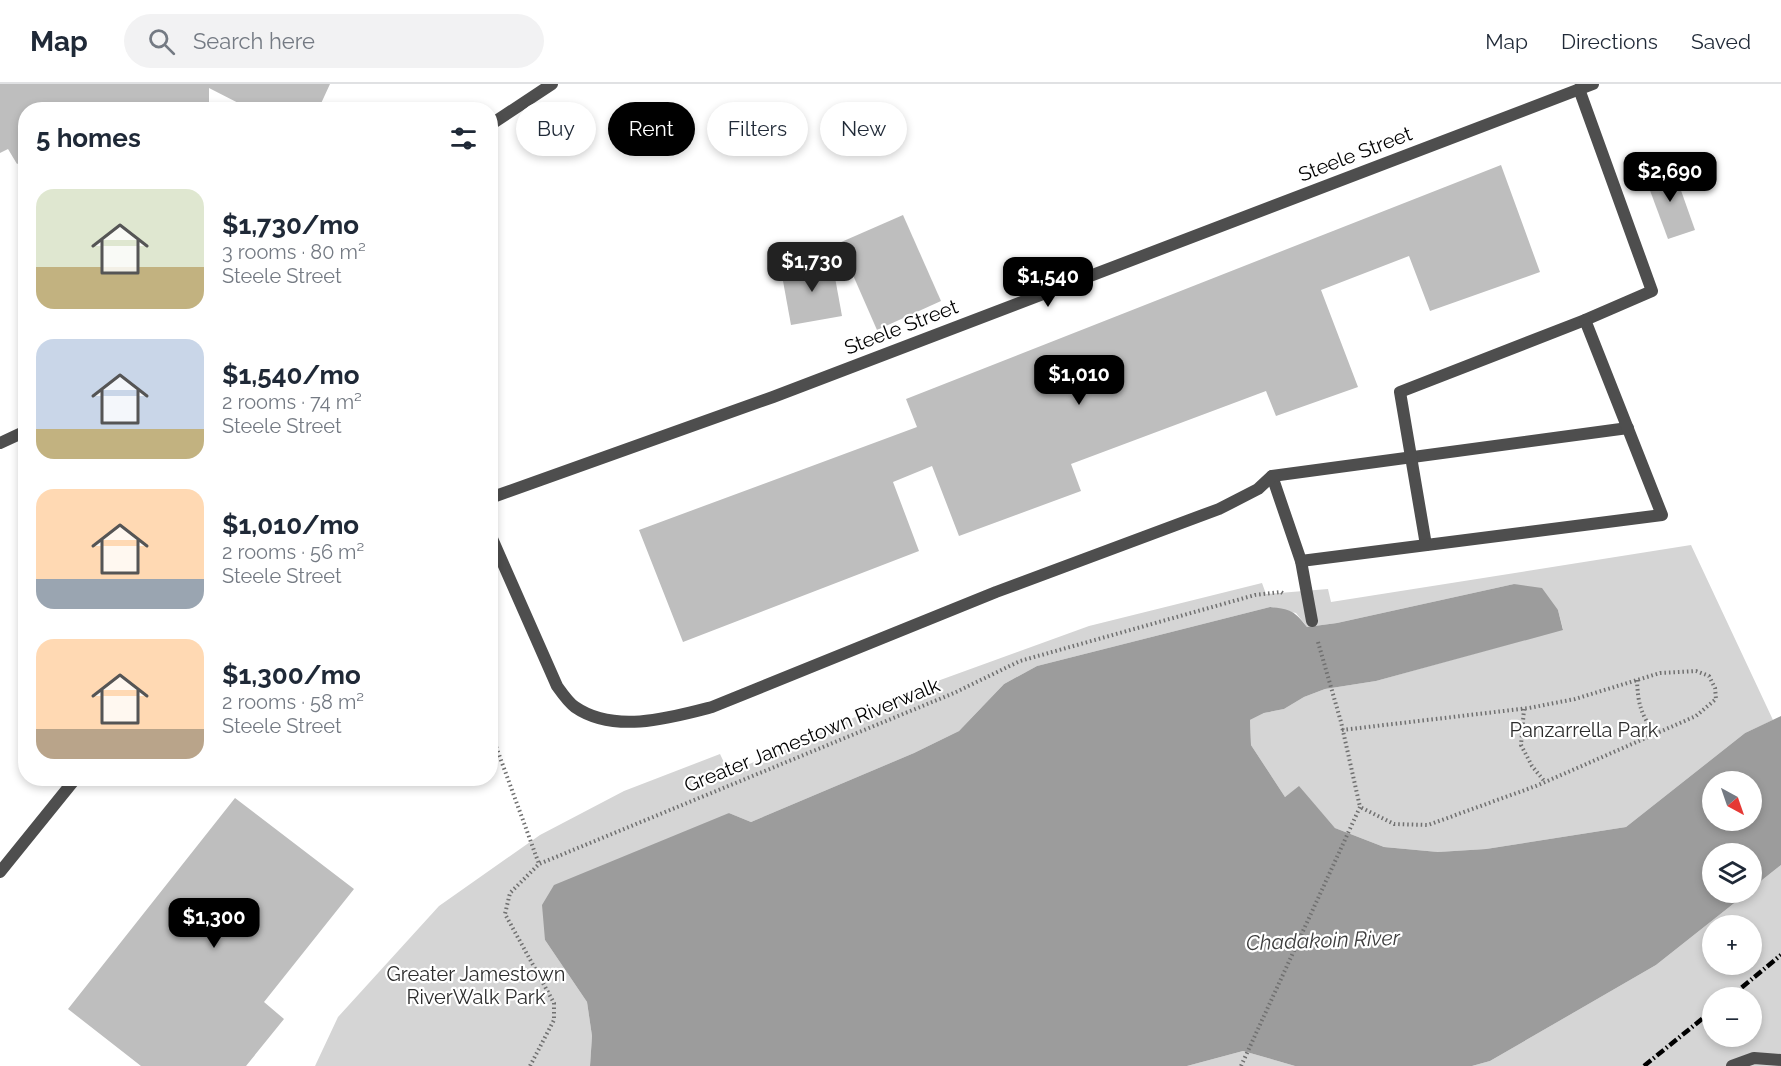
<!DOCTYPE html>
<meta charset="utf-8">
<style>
:root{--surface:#fff;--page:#f2f2f3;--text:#1f2937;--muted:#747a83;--line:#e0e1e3;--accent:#000}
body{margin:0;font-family:Raleway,sans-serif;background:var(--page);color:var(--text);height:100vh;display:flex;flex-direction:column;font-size:22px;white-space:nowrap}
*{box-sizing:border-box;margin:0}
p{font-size:20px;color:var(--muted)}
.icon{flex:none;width:33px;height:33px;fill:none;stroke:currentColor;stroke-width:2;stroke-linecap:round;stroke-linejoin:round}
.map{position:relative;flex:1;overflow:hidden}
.drawer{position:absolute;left:18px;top:18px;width:480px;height:684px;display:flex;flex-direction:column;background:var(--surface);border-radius:24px;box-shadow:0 3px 9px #0003}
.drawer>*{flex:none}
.top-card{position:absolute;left:516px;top:18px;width:570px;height:54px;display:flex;gap:12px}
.needle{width:39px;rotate:140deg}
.fabs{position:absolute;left:1702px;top:687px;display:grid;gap:12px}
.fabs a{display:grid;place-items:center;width:60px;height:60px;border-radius:50%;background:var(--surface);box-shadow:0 3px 9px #0003;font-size:30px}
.price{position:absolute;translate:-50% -51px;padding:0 14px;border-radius:12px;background:var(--accent);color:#fff;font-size:20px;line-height:39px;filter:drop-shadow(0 2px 3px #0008)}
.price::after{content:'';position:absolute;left:50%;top:36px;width:18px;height:14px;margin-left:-9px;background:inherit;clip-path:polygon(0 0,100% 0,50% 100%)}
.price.current{background:#222;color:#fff}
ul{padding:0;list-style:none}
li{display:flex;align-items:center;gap:18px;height:150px;padding:0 18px}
li span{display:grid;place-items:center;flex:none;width:168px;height:120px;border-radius:18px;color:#555}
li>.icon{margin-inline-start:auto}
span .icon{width:72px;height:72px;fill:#fffc;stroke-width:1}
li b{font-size:26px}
h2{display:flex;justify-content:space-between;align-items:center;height:72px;padding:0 18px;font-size:26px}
.tag{padding:0 21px;border-radius:27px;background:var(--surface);box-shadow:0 3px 9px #0003;font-size:21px;line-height:54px}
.tag.current{background:var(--accent);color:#fff}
header{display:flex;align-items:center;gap:36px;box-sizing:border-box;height:84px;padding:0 30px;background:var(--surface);border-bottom:2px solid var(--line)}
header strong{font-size:28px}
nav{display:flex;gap:33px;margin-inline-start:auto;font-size:21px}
.search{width:420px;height:54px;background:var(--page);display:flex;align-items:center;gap:15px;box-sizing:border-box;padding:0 21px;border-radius:33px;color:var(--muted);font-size:22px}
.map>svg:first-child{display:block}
.green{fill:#d5d5d5;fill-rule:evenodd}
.water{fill:#9c9c9c;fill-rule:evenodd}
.building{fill:#bebebe}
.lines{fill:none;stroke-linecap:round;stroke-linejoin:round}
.path{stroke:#707070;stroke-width:4;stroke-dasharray:1.5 3;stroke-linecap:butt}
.lane{stroke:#4e4e4e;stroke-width:12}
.street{stroke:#4e4e4e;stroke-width:12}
.rail{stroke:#000;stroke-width:4.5;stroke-dasharray:9 3 1.5 3;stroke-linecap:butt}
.labels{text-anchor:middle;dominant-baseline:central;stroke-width:4.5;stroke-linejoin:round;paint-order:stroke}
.street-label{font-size:20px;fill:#000;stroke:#fff}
.park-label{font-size:20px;fill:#2c2c2c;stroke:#fff}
.water-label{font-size:21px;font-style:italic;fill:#3d3d3d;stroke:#fff}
</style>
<header>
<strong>Map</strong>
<div class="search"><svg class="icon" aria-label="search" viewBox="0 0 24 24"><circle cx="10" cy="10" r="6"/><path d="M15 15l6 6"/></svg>Search here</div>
<nav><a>Map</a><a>Directions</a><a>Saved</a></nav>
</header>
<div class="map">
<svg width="1781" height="982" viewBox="0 0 1781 982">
<rect width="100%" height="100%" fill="#fff"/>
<!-- green -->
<g class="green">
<polygon points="1691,461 1773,636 1745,649 1626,743 1486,765 1438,768 1384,763 1335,744 1299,703 1285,713 1251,661 1250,636 1264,629 1284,625 1304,613 1325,605 1376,597 1563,545 1558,526 1514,500 1337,539 1307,543 1296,529 1270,523 1037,582 1004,600 959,647 914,669 751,738 729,729 545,856 587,918 592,952 590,982 315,982 338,933 439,822 540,751 624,707 720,670 729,689 932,599 1089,542 1262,499 1266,510 1328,505 1331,518"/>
<path d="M1781 781V982H1472L1490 977 1656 881 1747 809 1752 808V804ZM1713 842H1752V880H1713ZM1713 914H1752V952H1713Z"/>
<polygon points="1243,967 1295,982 1187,982"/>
</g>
<!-- water -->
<path class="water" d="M1514 500 1542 504 1558 526 1563 546 1376 597 1325 605 1304 613 1284 625 1264 629 1250 636 1251 661 1285 713 1299 702 1335 744 1384 763 1438 768 1486 765 1626 743 1745 649 1781 632V781L1752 804V770H1713V808L1747 809 1656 881 1490 977 1472 982H1295L1243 967 1187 982H590L592 952 587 918 545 856 542 821 554 801 729 729 751 738 914 669 959 647 1004 600 1037 582 1270 523C1290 525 1295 527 1307 543L1337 539ZM1713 698H1752V736H1713Z"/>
<!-- building -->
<g class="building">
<polygon points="0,0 330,0 318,26 252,26 209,4 209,26 26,26 26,76 17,80 8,65 0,69"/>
<polygon points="1501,81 1540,188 1430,227 1409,172 1321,206 1358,303 1276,332 1266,307 1071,380 1081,407 959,452 932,382 893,398 919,467 683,558 639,446 917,343 906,315"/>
<polygon points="1672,81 1695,146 1668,155 1645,93"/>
<polygon points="903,131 941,217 877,246 839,159"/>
<polygon points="832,177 842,232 791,241 781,186"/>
<polygon points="235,714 354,805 264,918 284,935 246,982 141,982 68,925"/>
</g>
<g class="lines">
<!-- path -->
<g class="path">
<polyline points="1318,558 1341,638 1360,723"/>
<path d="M1637 596C1638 621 1641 630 1655 650"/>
<polyline points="1524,625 1521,661 1532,682 1545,698"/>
<polyline points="490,646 539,780"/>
<polyline points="1342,646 1529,624 1575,615 1660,589 1696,587 1709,592 1715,604 1716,615 1696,632 1536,702 1428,741 1394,740 1360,723"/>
<polyline points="530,982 554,936 554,919 505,830 510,809 539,780 954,609 1020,577 1255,511 1281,508 1284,510"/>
<polyline points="1241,982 1360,723"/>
</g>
<!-- lane -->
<g class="lane">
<polyline points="1272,392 1301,477 1312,537"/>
<path d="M490 450 557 602C562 609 568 618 575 623 614 650 670 634 712 623L996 508 1219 425 1258 405 1272 392 1628 344"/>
<polyline points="1426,461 1400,308 1585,236 1652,207 1579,5"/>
<polyline points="1301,477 1662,431 1585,236"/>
</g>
<!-- street -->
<g class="street">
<polyline points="490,41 552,0"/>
<polyline points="0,359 26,347"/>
<polyline points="490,414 773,313 1593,0"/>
<polyline points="0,788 76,694"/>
<polyline points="1732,982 1754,974 1781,976"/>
</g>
<!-- rail -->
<g class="rail">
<polyline points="1729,914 1781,871"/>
<polyline points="1644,982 1713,926"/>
</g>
</g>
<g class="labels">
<!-- street labels -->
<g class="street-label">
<text transform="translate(1355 70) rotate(-21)">Steele Street</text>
<text transform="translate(901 243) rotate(-21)">Steele Street</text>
<text transform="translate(812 651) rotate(-22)">Greater Jamestown Riverwalk</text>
</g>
<!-- park labels -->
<g class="park-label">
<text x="1584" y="646">Panzarrella Park</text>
<text x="476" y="890">Greater Jamestown<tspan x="476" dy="23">RiverWalk Park</tspan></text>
</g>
<!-- water labels -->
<g class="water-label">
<text transform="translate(1323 856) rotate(-2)">Chadakoin River</text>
</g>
</g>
</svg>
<div class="fabs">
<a><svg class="needle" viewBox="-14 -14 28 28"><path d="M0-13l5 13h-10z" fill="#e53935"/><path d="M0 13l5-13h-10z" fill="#747a83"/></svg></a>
<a><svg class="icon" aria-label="layers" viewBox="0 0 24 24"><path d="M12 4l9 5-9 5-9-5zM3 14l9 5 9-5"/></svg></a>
<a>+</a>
<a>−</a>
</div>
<b class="price" style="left:1670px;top:119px">$2,690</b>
<b class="price current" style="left:812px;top:209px">$1,730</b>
<b class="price" style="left:1048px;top:224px">$1,540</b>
<b class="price" style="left:1079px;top:322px">$1,010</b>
<b class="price" style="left:214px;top:865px">$1,300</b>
<div class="top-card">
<a class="tag">Buy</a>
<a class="tag current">Rent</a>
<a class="tag">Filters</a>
<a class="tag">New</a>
</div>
<section class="drawer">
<h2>5 homes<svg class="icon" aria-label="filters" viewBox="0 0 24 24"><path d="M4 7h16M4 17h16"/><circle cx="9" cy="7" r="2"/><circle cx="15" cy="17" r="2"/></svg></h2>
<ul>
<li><span style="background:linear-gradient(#dfe7d0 65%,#c2b280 0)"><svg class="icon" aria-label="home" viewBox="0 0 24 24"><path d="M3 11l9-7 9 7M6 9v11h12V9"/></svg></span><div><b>$1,730/mo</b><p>3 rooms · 80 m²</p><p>Steele Street</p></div></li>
<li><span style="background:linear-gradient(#c9d6e8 75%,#c2b280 0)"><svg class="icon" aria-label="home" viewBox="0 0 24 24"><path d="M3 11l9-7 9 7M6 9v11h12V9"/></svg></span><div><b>$1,540/mo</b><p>2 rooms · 74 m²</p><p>Steele Street</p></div></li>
<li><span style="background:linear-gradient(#ffd9b3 75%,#9aa5b1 0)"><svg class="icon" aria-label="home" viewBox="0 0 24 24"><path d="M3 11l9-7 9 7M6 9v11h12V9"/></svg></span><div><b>$1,010/mo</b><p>2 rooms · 56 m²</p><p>Steele Street</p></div></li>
<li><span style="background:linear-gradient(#ffd9b3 75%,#b9a48a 0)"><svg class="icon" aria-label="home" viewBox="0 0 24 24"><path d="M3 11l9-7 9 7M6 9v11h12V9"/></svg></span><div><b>$1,300/mo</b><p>2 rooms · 58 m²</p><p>Steele Street</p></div></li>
</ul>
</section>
</div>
